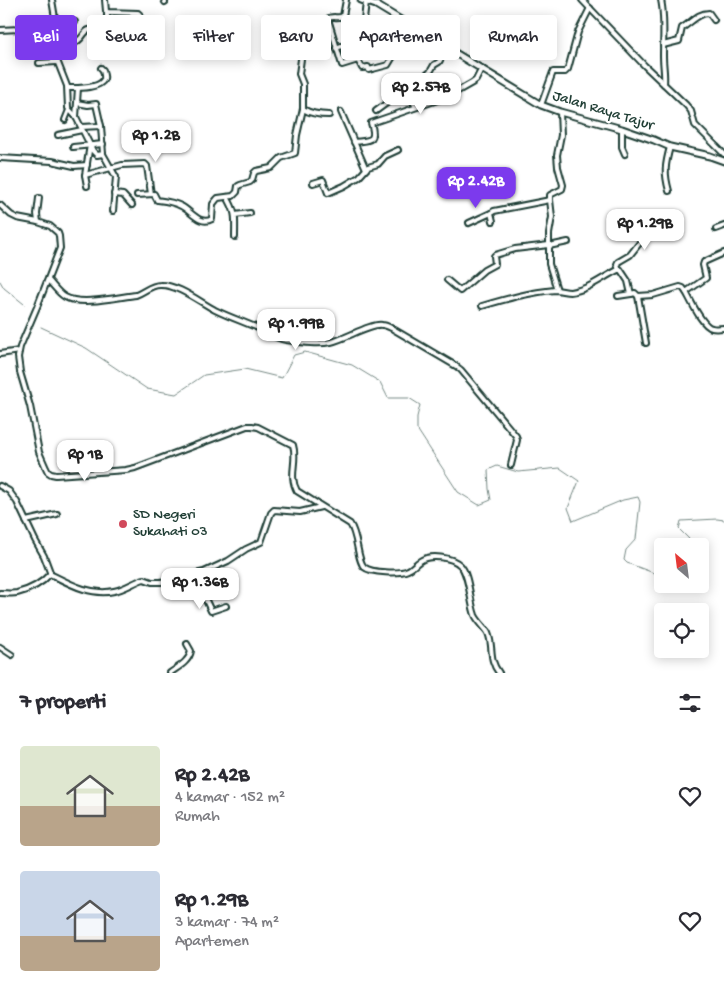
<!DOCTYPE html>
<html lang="id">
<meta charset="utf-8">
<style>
:root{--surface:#fff;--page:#f7f7f7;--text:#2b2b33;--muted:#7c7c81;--accent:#7c3aed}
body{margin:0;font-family:"Gochi Hand",sans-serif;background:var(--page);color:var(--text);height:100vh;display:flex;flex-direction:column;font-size:19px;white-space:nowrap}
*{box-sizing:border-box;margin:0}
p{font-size:16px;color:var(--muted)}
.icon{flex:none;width:28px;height:28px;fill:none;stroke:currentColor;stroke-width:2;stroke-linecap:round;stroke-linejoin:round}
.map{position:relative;height:673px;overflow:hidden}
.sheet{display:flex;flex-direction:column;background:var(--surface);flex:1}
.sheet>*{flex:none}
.guide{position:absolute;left:15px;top:15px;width:695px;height:45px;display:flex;gap:10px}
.needle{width:32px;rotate:332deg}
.controls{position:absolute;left:654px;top:538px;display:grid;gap:10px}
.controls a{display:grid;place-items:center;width:55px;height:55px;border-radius:5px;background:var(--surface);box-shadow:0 2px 12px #0003;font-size:25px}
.price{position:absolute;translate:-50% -42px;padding:0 11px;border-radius:10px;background:#fff;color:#222;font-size:16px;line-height:32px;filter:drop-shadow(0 1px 2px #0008)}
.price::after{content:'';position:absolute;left:50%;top:30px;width:15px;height:11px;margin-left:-8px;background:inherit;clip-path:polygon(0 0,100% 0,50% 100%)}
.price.active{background:var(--accent);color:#fff}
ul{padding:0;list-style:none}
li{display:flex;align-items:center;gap:15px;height:125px;padding:0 20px}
li span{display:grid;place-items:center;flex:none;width:140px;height:100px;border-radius:5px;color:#555}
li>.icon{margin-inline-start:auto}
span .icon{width:60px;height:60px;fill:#fffc;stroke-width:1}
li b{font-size:21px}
h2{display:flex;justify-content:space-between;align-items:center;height:60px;padding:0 20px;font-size:21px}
.tag{padding:0 18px;border-radius:5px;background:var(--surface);box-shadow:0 2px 12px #0003;font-size:18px;line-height:45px}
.tag.active{background:var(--accent);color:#fff}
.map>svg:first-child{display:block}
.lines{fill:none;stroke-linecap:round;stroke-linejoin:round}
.stream{stroke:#758883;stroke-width:1}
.street-casing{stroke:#1f3d34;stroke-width:8}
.secondary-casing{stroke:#1f3d34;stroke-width:9}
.street{stroke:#fff;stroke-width:4}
.secondary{stroke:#fff;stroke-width:5}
.poi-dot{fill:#d1495b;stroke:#fff;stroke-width:2}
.labels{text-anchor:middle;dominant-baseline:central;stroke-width:4.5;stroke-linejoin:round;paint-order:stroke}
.street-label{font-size:15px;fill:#1f3d34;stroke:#fff}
.poi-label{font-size:15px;fill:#1f3d34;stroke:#fff;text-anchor:start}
</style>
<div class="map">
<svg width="724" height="673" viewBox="0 0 724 673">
<rect width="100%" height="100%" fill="#fff"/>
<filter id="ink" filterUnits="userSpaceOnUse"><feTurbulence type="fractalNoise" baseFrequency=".02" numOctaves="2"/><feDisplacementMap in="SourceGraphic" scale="10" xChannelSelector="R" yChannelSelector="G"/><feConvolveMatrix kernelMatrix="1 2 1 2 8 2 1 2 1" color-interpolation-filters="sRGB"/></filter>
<g filter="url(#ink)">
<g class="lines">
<!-- stream -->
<g class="stream">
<polyline points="0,281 4,288 24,304"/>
<polyline points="41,327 86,348 147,389 176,394 204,375 245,369 282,378 294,355 305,352 352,365 380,382 388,398 409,398 420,405 417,417 417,429 458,492 479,505 491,500 489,489 488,470 497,466 518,472 560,468 579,481 568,508 573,521 623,500 638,497 640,502 636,539 626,550 624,560 627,563 662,576"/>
<polyline points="696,546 679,529 681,521 717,519 724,520"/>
</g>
<!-- street casing -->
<g class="street-casing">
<g id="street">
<polyline points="52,0 56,24 55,44 56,58 67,86 68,108 76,117 93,151 97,155 103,154 101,126 81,127"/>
<polyline points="164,0 165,2"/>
<path d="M346 0 343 16C338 19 332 15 328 19L342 65 358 60 362 68 368 67 369 70 388 65 394 55 393 42 399 20"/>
<polyline points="582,0 645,66 686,105 691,111 695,125 724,154"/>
<path d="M661 0C665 18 663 37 663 56 663 66 665 74 664 84"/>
<polyline points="364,20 366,2"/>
<polyline points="56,24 75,22"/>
<polyline points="107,28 107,12"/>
<polyline points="0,30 39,28 43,24 56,21"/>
<polyline points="137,31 138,51"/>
<path d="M663 45 679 41 682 28C692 22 698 13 709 13L714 20"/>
<path d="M55 47C64 46 74 46 81 38 84 35 85 31 89 30 105 26 121 31 137 31L140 15 138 13 107 12 106 11 105 0"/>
<polyline points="336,48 355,41 355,35 350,23"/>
<polyline points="130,50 130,31"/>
<polyline points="39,63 57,62"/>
<path d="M68 88C76 88 100 89 104 79 105 76 103 72 103 70L101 68"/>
<polyline points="408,95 406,87 420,80 430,72 434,65 439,62 447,48"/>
<polyline points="77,103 88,105 96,104 101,126"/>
<polyline points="541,105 553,72 565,72 568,69 578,32 590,8"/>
<path d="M303 109C311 114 319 115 329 115"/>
<polyline points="376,111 391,100 405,95 410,97 416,107"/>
<polyline points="341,112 366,169"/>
<polyline points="76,117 78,88"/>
<polyline points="65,120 69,110"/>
<polyline points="622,129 622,147 625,154"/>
<polyline points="58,135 82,130"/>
<path d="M354 142C370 140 377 142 371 123L449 96 472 83 476 80 482 68"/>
<polyline points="73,147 103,144"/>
<polyline points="103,154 116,177 113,211"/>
<polyline points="0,158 52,161 74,166 87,165"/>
<polyline points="85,175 122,165 145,164 147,166 151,194"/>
<polyline points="313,183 323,180 328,193 344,186 359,177 368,167 378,164 385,156 398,150"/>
<polyline points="87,186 85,175 90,145"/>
<path d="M669 191C664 173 665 165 670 147"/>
<polyline points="114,194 123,195 132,205"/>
<path d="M137 195 154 194 157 200C165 201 174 202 181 206 191 211 200 226 212 219L213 204 217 199 218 198 233 196 237 192 238 186 240 185 250 182 252 180 254 173 256 171 271 168 281 158 295 153 297 135 303 109V84L299 74 301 59"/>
<path d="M227 197C237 213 235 219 235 237"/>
<path d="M0 205 11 215 17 218 38 222 50 226 58 233 59 236 60 248 37 307 20 347 18 357 20 372 30 406 39 452 46 468 48 472 51 474 56 475 126 470 135 468 247 426H252L258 427 293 445C298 461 288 475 297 491L350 524C358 535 357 560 364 567 371 573 400 574 408 570 413 568 416 563 420 561 430 554 452 557 460 565 469 573 470 602 475 615 478 622 485 627 488 633 494 647 488 659 499 673"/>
<polyline points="235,215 250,213"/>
<polyline points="493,221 491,213 494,211 550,200"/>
<polyline points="38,222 37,214 39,198"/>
<polyline points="469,223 491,213"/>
<polyline points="716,229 724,226"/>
<polyline points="549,246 568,242"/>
<polyline points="619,270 617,264 618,262 630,255 649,231 649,225 652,223"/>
<path d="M48 280C53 285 58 293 65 297 81 306 118 297 136 295 144 292 151 285 160 285 177 284 200 302 215 310 229 317 244 322 258 328 268 332 274 338 286 340 300 342 317 345 331 342 345 339 371 323 382 325 386 325 389 327 393 329L456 366 461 370 516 436 517 440 511 465"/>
<polyline points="447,280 460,291 484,270 495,264 494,256 495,255 515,249 549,245"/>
<polyline points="557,290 549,264 549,234 552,217 550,200 550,195 562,189 563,185 558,167 557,155 561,135 560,112"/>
<path d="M686 292C691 301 702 326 712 328 715 329 720 328 724 328"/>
<polyline points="618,296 631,294"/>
<polyline points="638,296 653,295 680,287 683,288 686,292 706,278 703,265 704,262 724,253"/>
<path d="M482 306C506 299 530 292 555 290 560 290 565 292 570 292 589 290 604 276 620 269L628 281 631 294 635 293 638 296 646 343"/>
<polyline points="0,354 19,351"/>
<path d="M0 486 9 491 17 502 35 540 44 556 50 572V574C42 583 29 590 17 593 12 594 6 593 0 593"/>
<polyline points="26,521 57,514"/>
<path d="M50 574C70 584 91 596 114 591 125 589 134 582 144 579L152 582H161L204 572 228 561 246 549 261 542 271 513 274 510 300 512 321 507"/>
<polyline points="194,575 211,611 226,606"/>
<polyline points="0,647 12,655"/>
<path d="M170 673C178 667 189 662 191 651L187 644"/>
</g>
</g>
<!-- secondary casing -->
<g class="secondary-casing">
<polyline id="secondary" points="361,0 376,5 541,105 560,112 622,129 654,140 670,147 710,156 724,161"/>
</g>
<!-- street -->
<use href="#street" class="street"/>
<!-- secondary -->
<use href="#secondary" class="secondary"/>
</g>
</g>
<!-- markers -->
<circle class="poi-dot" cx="123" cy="524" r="5"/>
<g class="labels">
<!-- street labels -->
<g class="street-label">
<text transform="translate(603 111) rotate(17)">Jalan Raya Tajur</text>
</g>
<!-- poi labels -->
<g class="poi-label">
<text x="133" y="515">SD Negeri<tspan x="133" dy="17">Sukahati 03</tspan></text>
</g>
</g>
</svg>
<div class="controls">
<a><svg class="needle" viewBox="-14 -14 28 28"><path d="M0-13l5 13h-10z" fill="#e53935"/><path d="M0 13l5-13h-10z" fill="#7c7c81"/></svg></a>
<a><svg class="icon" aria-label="locate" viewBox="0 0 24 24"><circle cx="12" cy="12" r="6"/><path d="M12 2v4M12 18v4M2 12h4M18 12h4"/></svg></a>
</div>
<b class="price" style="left:421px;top:115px">Rp 2.57B</b>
<b class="price" style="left:156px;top:163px">Rp 1.2B</b>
<b class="price active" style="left:476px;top:209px">Rp 2.42B</b>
<b class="price" style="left:645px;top:251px">Rp 1.29B</b>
<b class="price" style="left:296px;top:351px">Rp 1.99B</b>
<b class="price" style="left:85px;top:482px">Rp 1B</b>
<b class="price" style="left:200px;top:610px">Rp 1.36B</b>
<div class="guide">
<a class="tag active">Beli</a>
<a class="tag">Sewa</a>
<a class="tag">Filter</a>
<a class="tag">Baru</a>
<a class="tag">Apartemen</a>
<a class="tag">Rumah</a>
</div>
</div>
<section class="sheet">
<h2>7 properti<svg class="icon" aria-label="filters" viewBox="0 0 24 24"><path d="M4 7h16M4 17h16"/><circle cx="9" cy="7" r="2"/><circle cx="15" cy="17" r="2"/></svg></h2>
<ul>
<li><span style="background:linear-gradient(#dfe7d0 60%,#b9a48a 0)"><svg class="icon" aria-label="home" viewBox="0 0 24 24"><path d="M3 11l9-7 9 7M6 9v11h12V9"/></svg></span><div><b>Rp 2.42B</b><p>4 kamar · 152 m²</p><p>Rumah</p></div><svg class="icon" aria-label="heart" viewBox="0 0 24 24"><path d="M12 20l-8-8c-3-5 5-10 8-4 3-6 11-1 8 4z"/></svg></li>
<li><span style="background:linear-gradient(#c9d6e8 65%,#b9a48a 0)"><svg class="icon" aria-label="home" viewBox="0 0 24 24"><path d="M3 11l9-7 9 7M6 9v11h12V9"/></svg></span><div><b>Rp 1.29B</b><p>3 kamar · 74 m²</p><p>Apartemen</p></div><svg class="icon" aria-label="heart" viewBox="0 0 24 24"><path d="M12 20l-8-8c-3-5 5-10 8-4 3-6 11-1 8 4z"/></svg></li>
</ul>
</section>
